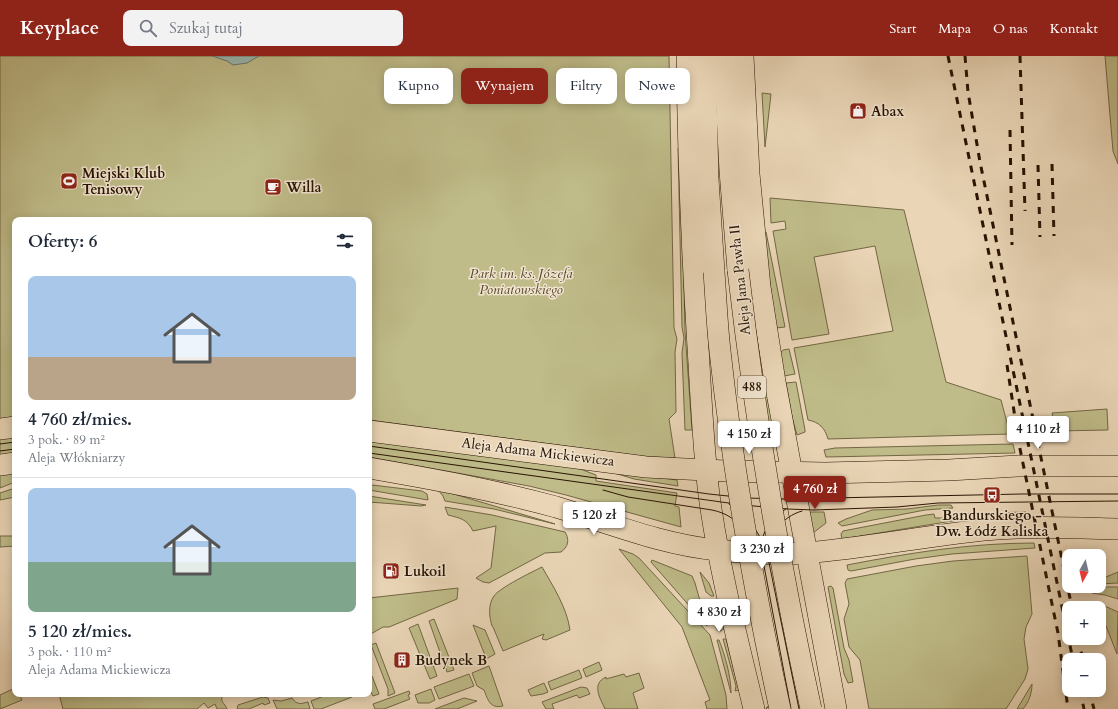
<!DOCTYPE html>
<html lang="pl">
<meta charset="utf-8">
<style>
:root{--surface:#fff;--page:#f2f2f3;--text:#1f2937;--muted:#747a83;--line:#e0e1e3;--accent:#8f2418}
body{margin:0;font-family:Cardo,serif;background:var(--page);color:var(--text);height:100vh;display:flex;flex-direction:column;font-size:15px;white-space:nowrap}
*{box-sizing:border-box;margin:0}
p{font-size:13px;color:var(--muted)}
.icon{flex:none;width:22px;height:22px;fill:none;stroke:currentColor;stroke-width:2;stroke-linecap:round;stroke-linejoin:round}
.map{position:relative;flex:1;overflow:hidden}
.panel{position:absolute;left:12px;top:161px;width:360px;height:480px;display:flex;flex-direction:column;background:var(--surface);border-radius:8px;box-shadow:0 2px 10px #0003}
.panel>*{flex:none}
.banner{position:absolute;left:384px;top:12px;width:380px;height:36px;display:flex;gap:8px}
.needle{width:26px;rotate:188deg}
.tools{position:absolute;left:1062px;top:493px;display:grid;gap:8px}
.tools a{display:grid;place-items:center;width:44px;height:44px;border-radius:8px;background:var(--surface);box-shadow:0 2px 10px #0003;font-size:20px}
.price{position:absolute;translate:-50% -34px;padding:0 9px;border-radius:4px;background:#fff;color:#222;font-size:13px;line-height:26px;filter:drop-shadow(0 1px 2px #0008)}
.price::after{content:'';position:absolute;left:50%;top:24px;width:12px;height:9px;margin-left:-6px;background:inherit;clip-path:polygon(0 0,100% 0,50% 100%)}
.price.active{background:var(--accent);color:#fff}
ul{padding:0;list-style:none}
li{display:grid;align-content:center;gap:8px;height:212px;padding:0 16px}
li+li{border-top:1px solid var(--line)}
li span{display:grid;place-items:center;height:124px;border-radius:8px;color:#555}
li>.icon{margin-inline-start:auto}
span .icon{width:72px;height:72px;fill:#fffc;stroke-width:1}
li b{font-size:17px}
h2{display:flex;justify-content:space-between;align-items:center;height:48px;padding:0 16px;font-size:17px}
.pill{padding:0 14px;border-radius:8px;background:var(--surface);box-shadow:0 2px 10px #0003;font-size:14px;line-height:36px}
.pill.active{background:var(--accent);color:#fff}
header{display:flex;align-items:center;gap:24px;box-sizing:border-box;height:56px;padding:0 20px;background:var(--accent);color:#fff}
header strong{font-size:19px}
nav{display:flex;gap:22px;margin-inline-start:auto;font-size:14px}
.search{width:280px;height:36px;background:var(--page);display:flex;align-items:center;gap:10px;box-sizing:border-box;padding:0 14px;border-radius:8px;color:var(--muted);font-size:15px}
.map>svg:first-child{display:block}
.green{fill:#bfbc89;stroke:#736744}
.water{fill:#98b8b3;stroke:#6b766b}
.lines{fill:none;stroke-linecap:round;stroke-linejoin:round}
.major-casing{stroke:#271200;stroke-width:22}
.major{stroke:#ead6b7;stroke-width:21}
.tram{stroke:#271200;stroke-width:1}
.rail{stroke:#271200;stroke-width:3;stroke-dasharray:7 7;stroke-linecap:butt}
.major-bridge-casing{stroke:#271200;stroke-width:22;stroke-linecap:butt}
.major-bridge{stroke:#ead6b7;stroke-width:21}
.labels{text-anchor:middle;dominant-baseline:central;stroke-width:3;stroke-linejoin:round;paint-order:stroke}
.shield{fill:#f1e4d0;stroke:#64513e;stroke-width:1}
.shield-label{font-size:13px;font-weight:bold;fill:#271200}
.poi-label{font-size:14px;font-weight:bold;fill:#271200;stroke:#f1e4d0;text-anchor:start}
.park-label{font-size:14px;font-style:italic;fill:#554529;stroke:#f1e4d0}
.street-label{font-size:14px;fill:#271200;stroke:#f1e4d0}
</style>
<header>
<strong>Keyplace</strong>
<div class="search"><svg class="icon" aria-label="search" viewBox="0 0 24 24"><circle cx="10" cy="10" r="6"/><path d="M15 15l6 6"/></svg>Szukaj tutaj</div>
<nav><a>Start</a><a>Mapa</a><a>O nas</a><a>Kontakt</a></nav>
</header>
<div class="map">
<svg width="1118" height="653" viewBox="0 0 1118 653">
<rect width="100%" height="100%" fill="#ead6b7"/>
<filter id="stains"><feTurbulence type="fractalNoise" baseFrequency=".005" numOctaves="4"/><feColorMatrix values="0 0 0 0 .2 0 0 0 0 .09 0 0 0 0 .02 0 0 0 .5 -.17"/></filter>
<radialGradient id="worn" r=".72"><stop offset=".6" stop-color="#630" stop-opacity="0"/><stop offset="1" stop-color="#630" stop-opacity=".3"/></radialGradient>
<!-- green -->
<g class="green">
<polygon points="0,0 669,0 674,272 677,283 675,296 676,356 669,363 675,402 648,401 369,364 369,164 15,164 15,361 0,363"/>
<polygon points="1105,0 1118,0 1118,108 1113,95"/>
<polygon points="762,37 771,38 765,91"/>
<polygon points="678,92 681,94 681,97 685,275 692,374 685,374 682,297 684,282 682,271"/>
<path d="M770 142 904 154 946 326 1001 344 1010 378 828 383C825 372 819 366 808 364L794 292 893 275 875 190 814 201 829 278 792 284 773 175 786 173 785 165 771 167Z"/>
<polygon points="766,176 785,271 776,272 763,177"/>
<polygon points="750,213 776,386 771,386 757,298"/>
<polygon points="789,293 795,318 784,320 780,297 783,294"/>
<polygon points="796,326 805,374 805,376 797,379 792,361 786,327"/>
<polygon points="1107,353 1108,374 1056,375 1052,357"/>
<polygon points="15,381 15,397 0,399 0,383"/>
<polygon points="369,385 575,411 596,419 596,425 677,437 675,450 679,451 681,471 566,439 529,430 369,401"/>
<polygon points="1013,388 1015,397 826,401 824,394 835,392"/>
<polygon points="611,416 677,424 678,430 634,423"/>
<polygon points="15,417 15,426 0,432 0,419"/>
<polygon points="372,429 422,435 427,438 428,444 369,434 369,430"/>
<polygon points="15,432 15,441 0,444 0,437"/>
<polygon points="438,434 447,436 555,468 494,453 445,445 443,440"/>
<polygon points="369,440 426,449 421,450 369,446"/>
<polygon points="938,449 951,449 953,452 925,454 842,470 838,467 846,463 872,454 907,453"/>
<path d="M445 451 492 459 565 476C570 484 568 491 561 496L545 497 489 527 483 526 476 522 491 512 496 470 473 475C467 463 460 462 448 459Z"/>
<polygon points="809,456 824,456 826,467 813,477"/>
<polygon points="1026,456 1026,460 958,464 842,483 841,478 843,475 926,459 934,458 935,462 946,462 947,458"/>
<polygon points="0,480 15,480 15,490 0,491"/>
<path d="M1034 487 1035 492 952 498 915 503 851 515 848 514 847 509C909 497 970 487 1034 487Z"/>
<polygon points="619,493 633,498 639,502 710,579 726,639 727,653 707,653 705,646 710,644 682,571"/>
<polygon points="1027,500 1032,558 1026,571 1024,583 1028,613 1025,623 1006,653 869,653 860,604 849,591 844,563 849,548 845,527 847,523 916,510 953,505"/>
<polygon points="652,504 692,520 695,527 707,570 651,506"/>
<path d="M542 511C553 530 567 552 570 574L546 584 542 583 544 578 503 595 493 571 492 570C489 561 488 548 494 540 499 532 532 516 542 511Z"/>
<polygon points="700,516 709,527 714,540 711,540 706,536"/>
<polygon points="1118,516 1118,527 1099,528 1106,521"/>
<polygon points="831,530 833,532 844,592 849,604 853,626 848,627 844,618 828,531"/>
<polygon points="1095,531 1118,531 1118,543 1105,539 1092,537"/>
<polygon points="458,532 457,543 389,571 383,571 369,579 369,542"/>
<polygon points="1096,548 1107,551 1118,556 1117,598 1099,552"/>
<polygon points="718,552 724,573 719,576 716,572 711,554"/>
<polygon points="434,563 454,614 447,616 429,565"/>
<polygon points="418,568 437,620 430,623 409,572"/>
<polygon points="473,569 485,574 495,598 488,602 486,602"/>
<polygon points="723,583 726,583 739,634 735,635 736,630"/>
<path d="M717 584H719C725 599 731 620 731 637Z"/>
<polygon points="376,587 395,637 388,640 388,633 371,589"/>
<polygon points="599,606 602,614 586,621 583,613"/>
<path d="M489 610 503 650C490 653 488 644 484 634L477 630 472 617Z"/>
<polygon points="579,614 582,622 551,634 548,626"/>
<path d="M639 617 644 632 633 637 638 653H605C600 642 591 628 606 621V623L624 618 626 621Z"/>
<polygon points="469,618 474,630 439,643 434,631"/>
<polygon points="372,620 379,638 373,640 369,632 369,621"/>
<polygon points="544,627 548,636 543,638 531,640 528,634"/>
<path d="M1032 628C1032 637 1029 646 1023 653H1017Z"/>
<polygon points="581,631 587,632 590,638 579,642 577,639 552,648 554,653 546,653 542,646"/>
<polygon points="15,632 15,638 19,638 22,644 0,653 0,639"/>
<polygon points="431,633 435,644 429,647 418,647 415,639"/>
<polygon points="409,635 410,638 408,639 410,643 384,653 375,653 373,648"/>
<path d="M59 638H224C218 645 225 647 227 653H217L215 648 208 652 204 647 197 653H63Z"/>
<polygon points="329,638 351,638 352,641 321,653 314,653 311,645"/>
<polygon points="263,641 268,642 270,647 264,649 263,647 249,653 237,653 238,649"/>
<path d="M292 642C297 649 300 648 308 646L310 653H277L273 644 281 645Z"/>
<polygon points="464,642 477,645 457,653 435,653"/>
</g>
<!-- water -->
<polygon class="water" points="212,0 259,0 247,7 233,9 227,5"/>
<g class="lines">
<!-- major casing -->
<g class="major-casing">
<g id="major">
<path d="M687 0C688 97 692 194 698 291 701 340 703 390 709 439 719 512 737 582 754 653"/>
<polyline points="705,0 708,123 714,216"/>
<polyline points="724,0 730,115 738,214"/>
<polyline points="743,0 749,118 760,231 775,326 836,653"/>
<polyline points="0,373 15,371"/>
<polyline points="369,375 646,411 725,415 825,417 949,414 1018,410 1118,410"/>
<polyline points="0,409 15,407"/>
<path d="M369 412C432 423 494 434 556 451 609 467 663 489 718 494 747 497 777 499 806 497 866 492 925 480 984 474 1029 470 1074 472 1118 473"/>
</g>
</g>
<!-- major -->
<use href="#major" class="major"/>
<!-- tram -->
<g class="tram">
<polyline points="0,388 15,386"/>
<polyline points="369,390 709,438 747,442 782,443 1022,438 1118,438"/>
<polyline points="0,395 15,393"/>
<polyline points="369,397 743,449 788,453 814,454 897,451 938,447 1118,445"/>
<path d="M603 434 628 441 712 454C741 460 748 480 759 505"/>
<path d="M729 448C748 460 760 477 767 497L799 653"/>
<path d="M786 453C771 462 761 476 761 494L791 653"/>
<path d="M769 500C769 479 781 461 802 455"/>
<polyline points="766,653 778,638 782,621"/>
<polyline points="777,653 784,644 788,636"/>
</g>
<!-- rail -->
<g class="rail">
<polyline points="948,0 1073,604"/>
<polyline points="965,0 968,36 980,106 1072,552"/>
<polyline points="1020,0 1025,155"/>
<polyline points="1010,74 1012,189"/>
<polyline points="1052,108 1054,180"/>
<polyline points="1038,109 1040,181"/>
<polyline points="1007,309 1019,388 1058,577 1068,653"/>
<polyline points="1078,582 1083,604"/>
<polyline points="1080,634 1084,653"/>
<polyline points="1089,634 1094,653"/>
</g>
<!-- major-bridge casing -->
<g class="major-bridge-casing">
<g id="major-bridge">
<path d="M738 214C755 361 779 508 811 653"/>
<path d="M714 216C716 242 717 269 720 295 733 415 754 534 780 653"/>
</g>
</g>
<!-- major-bridge -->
<use href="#major-bridge" class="major-bridge"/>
</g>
<!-- icons -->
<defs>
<g id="shop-square" transform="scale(0.9)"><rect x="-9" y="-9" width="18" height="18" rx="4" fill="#8f2418" stroke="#f1e4d0"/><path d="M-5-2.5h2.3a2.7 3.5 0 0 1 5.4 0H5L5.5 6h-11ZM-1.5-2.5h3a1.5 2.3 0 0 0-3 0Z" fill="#fff"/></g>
<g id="stadium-square" transform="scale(0.9)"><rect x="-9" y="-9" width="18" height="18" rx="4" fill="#8f2418" stroke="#f1e4d0"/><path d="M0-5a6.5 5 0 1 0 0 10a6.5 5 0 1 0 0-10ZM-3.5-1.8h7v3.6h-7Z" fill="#fff"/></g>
<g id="cafe-square" transform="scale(0.9)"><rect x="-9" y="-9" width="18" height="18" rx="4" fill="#8f2418" stroke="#f1e4d0"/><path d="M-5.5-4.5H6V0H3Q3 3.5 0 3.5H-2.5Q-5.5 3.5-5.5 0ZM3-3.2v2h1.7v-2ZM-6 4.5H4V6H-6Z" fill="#fff"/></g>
<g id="bus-square" transform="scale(0.9)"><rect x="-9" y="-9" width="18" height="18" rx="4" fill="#8f2418" stroke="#f1e4d0"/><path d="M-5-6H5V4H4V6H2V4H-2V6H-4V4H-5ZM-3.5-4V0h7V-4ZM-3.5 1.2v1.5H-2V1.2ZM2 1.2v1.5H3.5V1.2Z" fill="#fff"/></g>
<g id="fuel-square" transform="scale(0.9)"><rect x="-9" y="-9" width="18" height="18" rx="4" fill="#8f2418" stroke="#f1e4d0"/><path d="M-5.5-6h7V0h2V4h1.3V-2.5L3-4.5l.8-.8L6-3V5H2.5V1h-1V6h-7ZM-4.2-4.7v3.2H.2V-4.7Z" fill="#fff"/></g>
<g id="building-square" transform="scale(0.9)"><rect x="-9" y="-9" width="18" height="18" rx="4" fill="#8f2418" stroke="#f1e4d0"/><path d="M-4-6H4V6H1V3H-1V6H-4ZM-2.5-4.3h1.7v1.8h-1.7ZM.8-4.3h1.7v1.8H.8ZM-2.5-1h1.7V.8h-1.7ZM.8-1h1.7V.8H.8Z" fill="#fff"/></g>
</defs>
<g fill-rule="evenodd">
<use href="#shop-square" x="858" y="55"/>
<use href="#stadium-square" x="69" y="125"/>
<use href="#cafe-square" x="273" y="131"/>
<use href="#bus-square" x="992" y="439"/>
<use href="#fuel-square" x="391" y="515"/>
<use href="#building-square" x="402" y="604"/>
</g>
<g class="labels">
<!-- shield labels -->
<rect class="shield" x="738" y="320" width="28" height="22" rx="3"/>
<g class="shield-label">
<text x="752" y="331">488</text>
</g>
<!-- poi labels -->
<g class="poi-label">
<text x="871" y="55">Abax</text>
<text x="82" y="117">Miejski Klub<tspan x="82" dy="16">Tenisowy</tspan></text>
<text x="286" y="131">Willa</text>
<text x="992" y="459" text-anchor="middle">Bandurskiego -<tspan x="992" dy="16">Dw. Łódź Kaliska</tspan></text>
<text x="404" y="515">Lukoil</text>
<text x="415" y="604">Budynek B</text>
</g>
<!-- park labels -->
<g class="park-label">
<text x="521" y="217">Park im. ks. Józefa<tspan x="521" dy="16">Poniatowskiego</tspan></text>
</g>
<!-- street labels -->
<g class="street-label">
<text transform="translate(740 224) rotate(-96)">Aleja Jana Pawła II</text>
<text transform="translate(538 396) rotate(7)">Aleja Adama Mickiewicza</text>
</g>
</g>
<rect width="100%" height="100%" filter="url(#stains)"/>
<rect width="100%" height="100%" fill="url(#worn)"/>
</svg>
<div class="tools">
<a><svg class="needle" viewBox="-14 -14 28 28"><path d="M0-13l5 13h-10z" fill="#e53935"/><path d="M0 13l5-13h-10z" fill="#747a83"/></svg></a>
<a>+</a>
<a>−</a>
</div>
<b class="price" style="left:1038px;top:394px">4 110 zł</b>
<b class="price" style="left:749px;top:399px">4 150 zł</b>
<b class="price active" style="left:815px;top:454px">4 760 zł</b>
<b class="price" style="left:594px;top:480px">5 120 zł</b>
<b class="price" style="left:762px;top:514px">3 230 zł</b>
<b class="price" style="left:719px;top:577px">4 830 zł</b>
<div class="banner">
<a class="pill">Kupno</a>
<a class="pill active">Wynajem</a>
<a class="pill">Filtry</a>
<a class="pill">Nowe</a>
</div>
<section class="panel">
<h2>Oferty: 6<svg class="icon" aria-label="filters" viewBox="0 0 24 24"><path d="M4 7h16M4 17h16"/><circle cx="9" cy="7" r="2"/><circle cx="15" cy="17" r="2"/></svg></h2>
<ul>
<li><span style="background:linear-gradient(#a9c7e8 65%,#b9a48a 0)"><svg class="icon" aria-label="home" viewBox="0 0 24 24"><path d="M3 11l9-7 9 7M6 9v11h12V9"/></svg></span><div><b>4 760 zł/mies.</b><p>3 pok. · 89 m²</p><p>Aleja Włókniarzy</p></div></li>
<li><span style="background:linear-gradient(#a9c7e8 60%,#7fa58c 0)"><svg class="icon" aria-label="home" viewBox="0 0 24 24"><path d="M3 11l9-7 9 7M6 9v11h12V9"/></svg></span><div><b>5 120 zł/mies.</b><p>3 pok. · 110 m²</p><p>Aleja Adama Mickiewicza</p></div></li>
</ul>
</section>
</div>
